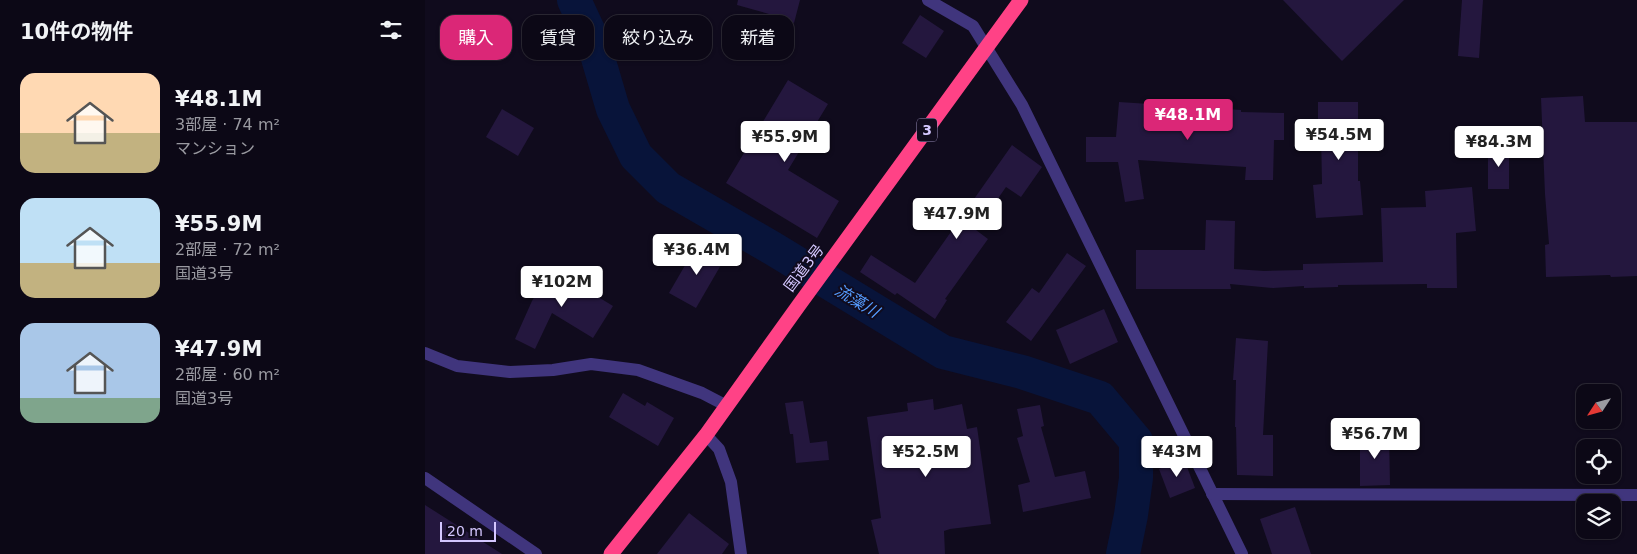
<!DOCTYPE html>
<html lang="ja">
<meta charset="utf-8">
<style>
:root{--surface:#0c0816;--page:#1a1623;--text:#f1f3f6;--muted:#9a9aa1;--line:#2c2935;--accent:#db2777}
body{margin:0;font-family:"DejaVu Sans","Noto Sans JP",sans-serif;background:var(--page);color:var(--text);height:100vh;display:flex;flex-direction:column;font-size:19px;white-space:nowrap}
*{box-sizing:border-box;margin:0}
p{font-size:16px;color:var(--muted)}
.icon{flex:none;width:28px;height:28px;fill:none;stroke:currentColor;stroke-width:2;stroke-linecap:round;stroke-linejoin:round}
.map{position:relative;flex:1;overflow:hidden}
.details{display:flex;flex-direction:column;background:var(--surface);width:425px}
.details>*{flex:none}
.banner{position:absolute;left:15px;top:15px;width:475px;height:45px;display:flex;gap:10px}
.needle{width:32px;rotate:234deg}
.tools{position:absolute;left:1151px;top:384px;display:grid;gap:10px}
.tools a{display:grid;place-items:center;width:45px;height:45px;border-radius:10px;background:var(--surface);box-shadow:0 1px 4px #0004,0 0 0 1px var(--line);font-size:25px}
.scale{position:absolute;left:15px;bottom:12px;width:56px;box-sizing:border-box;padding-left:5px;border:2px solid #d4c7ff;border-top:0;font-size:14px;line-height:18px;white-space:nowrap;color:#d4c7ff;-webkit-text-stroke:4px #100b1d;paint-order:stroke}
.price{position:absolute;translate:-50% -42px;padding:0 11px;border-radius:5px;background:#fff;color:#222;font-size:16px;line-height:32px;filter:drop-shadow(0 1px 2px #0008)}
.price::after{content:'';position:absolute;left:50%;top:30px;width:15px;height:11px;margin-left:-8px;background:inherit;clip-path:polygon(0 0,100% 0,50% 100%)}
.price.active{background:var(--accent);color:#fff}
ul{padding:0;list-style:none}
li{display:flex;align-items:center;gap:15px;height:125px;padding:0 20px}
li span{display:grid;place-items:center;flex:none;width:140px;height:100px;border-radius:15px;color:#555}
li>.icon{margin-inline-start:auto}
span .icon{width:60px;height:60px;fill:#fffc;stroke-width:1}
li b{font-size:21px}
h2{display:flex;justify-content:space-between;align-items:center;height:60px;padding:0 20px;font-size:21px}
.tag{padding:0 18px;border-radius:15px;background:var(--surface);box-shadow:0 1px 4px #0004,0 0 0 1px var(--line);font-size:18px;line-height:45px}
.tag.active{background:var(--accent);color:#fff}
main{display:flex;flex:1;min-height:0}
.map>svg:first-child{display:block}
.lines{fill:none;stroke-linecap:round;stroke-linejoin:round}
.river{stroke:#08143a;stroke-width:34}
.building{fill:#24173e}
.minor{stroke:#40357d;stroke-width:12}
.highway{stroke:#ff4286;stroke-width:15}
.labels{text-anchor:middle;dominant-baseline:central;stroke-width:4;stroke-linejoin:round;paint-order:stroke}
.shield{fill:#100b1d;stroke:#998fbb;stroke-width:1}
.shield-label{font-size:14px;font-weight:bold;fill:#d4c7ff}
.street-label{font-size:15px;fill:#d4c7ff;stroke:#100b1d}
.water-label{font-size:16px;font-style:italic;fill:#559cff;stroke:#100b1d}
</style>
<main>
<section class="details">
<h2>10件の物件<svg class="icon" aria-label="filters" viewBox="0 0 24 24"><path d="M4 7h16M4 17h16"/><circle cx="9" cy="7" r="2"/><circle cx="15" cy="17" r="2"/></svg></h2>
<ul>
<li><span style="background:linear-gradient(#ffd9b3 60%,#c2b280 0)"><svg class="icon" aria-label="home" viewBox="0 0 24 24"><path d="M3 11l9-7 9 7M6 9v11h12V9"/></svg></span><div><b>¥48.1M</b><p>3部屋 · 74 m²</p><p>マンション</p></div></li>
<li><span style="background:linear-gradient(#bfe0f5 65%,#c2b280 0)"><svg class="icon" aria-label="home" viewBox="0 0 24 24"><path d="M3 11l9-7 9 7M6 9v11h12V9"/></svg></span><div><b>¥55.9M</b><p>2部屋 · 72 m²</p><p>国道3号</p></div></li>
<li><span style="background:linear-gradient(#a9c7e8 75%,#7fa58c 0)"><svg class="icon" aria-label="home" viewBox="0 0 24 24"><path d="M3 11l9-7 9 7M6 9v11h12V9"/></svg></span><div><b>¥47.9M</b><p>2部屋 · 60 m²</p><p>国道3号</p></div></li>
</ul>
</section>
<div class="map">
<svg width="1212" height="554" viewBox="0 0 1212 554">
<rect width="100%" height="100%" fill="#100b1d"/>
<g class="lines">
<!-- river -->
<polyline class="river" points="149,0 168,41 188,109 211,156 243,188 347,248 518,352 597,372 675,398 711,441 711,478 706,515 698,554"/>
</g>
<!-- building -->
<g class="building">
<polygon points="313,0 375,0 369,23 344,16 344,14 312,5"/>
<polygon points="858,0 979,0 917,61"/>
<polygon points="1037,0 1058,0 1054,58 1033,56"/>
<polygon points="495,15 519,31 501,58 477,43"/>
<polygon points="363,80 403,104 363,170 414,201 392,238 301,183"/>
<polygon points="1158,96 1160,122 1212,122 1212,276 1186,277 1185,275 1121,277 1120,245 1124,244 1120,194 1116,98"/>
<polygon points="694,102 816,110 816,112 859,113 859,140 849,140 848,180 820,180 821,167 713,160 719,199 700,202 693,162 661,162 661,137 691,137"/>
<polygon points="893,102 933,102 933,181 935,181 938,215 891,218 888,185 897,184 896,132 893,132"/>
<polygon points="77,109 109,128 93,156 61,137"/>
<polygon points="587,145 617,167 596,197 581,187 551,230 563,239 520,299 522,300 510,319 472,293 470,295 435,272 446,255 490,283"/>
<rect x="1063" y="148" width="21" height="41"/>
<polygon points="1047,187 1051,231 1031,233 1032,288 1002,288 1002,284 913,285 913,287 879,288 879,286 848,288 805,284 806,289 711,289 711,250 780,250 781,220 810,221 809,269 839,271 878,270 878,264 958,262 956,208 1001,207 1000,191"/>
<polygon points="273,243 300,258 271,308 244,293"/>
<polygon points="642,253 661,266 606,341 581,322 607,288 614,293"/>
<polygon points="127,267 148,279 147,281 188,306 168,338 127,313 110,349 90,339 107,301"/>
<polygon points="679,309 693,342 645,364 631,330"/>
<polygon points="811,338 843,341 838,435 848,435 848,476 812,475 811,427 810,427 811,380 808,380"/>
<polygon points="198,393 220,406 222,402 249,418 233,446 184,417"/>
<polygon points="508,399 509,410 537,404 542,429 552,427 566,524 525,529 519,531 520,554 454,554 446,520 456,518 442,417 483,411 482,403"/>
<polygon points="378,401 385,443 402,441 404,460 371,463 368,434 365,434 360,403"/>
<polygon points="615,405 619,426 616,427 630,477 660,471 666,498 598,512 593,485 605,482 592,438 598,436 592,409"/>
<polygon points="935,435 964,435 965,485 935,486"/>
<polygon points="759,459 770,488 745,498 734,469"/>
<polygon points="0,505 77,554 0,554"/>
<polygon points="870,507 886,554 847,554 835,519"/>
<polygon points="264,513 304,544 297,554 232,554"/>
</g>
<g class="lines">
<!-- minor -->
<g class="minor">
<polyline points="503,0 548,26 597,105 817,554"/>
<polyline points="0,353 32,366 85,372 128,370 166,364 213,370 277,393 302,406"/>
<polyline points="281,435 294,449 306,482 316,554"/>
<polyline points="0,478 111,554"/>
<polyline points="787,494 1212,495"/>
</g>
<!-- highway -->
<polyline class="highway" points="186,554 281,435 374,305 596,0"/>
</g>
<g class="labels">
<!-- shield labels -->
<rect class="shield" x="492" y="118.5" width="20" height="23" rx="4"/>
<g class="shield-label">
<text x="502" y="130">3</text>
</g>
<!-- street labels -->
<g class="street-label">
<text transform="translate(379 268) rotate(-53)">国道3号</text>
</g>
<!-- water labels -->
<g class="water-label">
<text transform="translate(432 301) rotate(31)">流藻川</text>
</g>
</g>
</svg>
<div class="tools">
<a><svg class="needle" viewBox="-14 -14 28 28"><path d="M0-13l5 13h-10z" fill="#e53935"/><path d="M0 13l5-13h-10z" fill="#9a9aa1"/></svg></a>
<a><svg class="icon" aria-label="locate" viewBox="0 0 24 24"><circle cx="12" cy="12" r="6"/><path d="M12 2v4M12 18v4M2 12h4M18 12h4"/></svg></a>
<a><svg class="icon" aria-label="layers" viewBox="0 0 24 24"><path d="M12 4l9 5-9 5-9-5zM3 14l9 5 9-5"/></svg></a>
</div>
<div class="scale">20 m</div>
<b class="price active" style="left:763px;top:141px">¥48.1M</b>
<b class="price" style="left:914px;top:161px">¥54.5M</b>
<b class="price" style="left:360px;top:163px">¥55.9M</b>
<b class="price" style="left:1074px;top:168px">¥84.3M</b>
<b class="price" style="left:532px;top:240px">¥47.9M</b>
<b class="price" style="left:272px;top:276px">¥36.4M</b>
<b class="price" style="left:137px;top:308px">¥102M</b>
<b class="price" style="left:950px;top:460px">¥56.7M</b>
<b class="price" style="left:501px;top:478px">¥52.5M</b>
<b class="price" style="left:752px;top:478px">¥43M</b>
<div class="banner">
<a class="tag active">購入</a>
<a class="tag">賃貸</a>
<a class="tag">絞り込み</a>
<a class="tag">新着</a>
</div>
</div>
</main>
